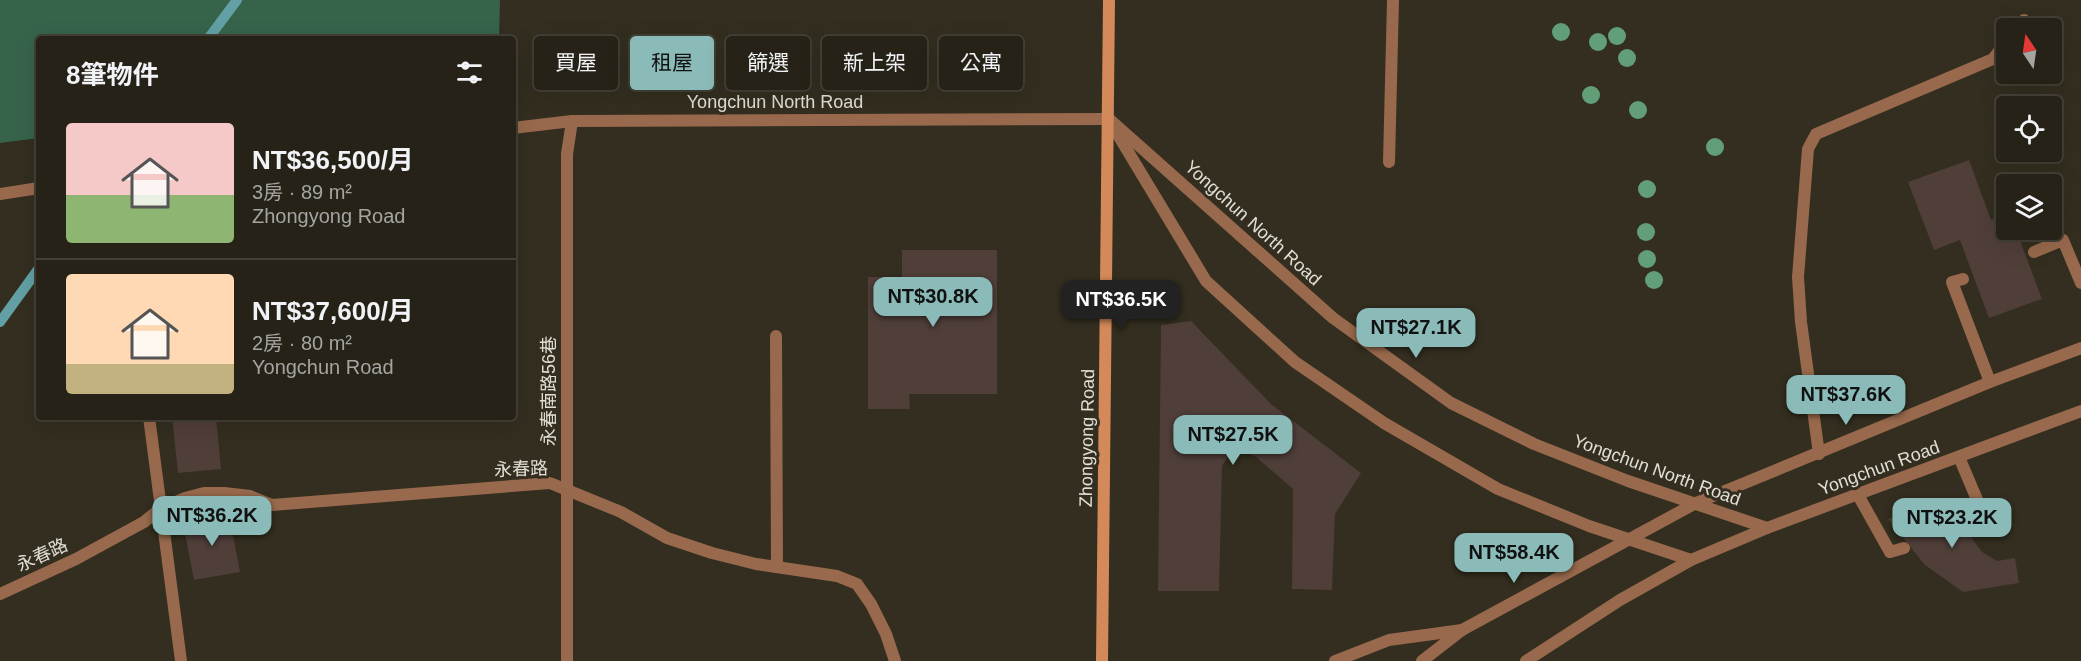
<!DOCTYPE html>
<html lang="zh-TW">
<meta charset="utf-8">
<style>
:root{--surface:#262217;--page:#322f24;--text:#f1f3f6;--muted:#a4a4a1;--line:#423f36;--accent:#8bbbb9}
body{margin:0;font-family:Arial,"Noto Sans TC",sans-serif;background:var(--page);color:var(--text);height:100vh;display:flex;flex-direction:column;font-size:22px;white-space:nowrap}
*{box-sizing:border-box;margin:0}
p{font-size:20px;color:var(--muted)}
.icon{flex:none;width:33px;height:33px;fill:none;stroke:currentColor;stroke-width:2;stroke-linecap:round;stroke-linejoin:round}
.map{position:relative;flex:1;overflow:hidden}
.drawer{position:absolute;left:36px;top:36px;width:480px;height:384px;display:flex;flex-direction:column;background:var(--surface);border-radius:6px;box-shadow:0 6px 24px #0002,0 0 0 2px var(--line)}
.drawer>*{flex:none}
.banner{position:absolute;left:534px;top:36px;width:570px;height:54px;display:flex;gap:12px}
.needle{width:39px;rotate:347deg}
.controls{position:absolute;left:1996px;top:18px;display:grid;gap:12px}
.controls a{display:grid;place-items:center;width:66px;height:66px;border-radius:6px;background:var(--surface);box-shadow:0 6px 24px #0002,0 0 0 2px var(--line);font-size:30px}
.price{position:absolute;translate:-50% -51px;padding:0 14px;border-radius:12px;background:var(--accent);color:#111;font-size:20px;line-height:39px;filter:drop-shadow(0 2px 3px #0008)}
.price::after{content:'';position:absolute;left:50%;top:36px;width:18px;height:14px;margin-left:-9px;background:inherit;clip-path:polygon(0 0,100% 0,50% 100%)}
.price.on{background:#222;color:#fff}
ul{padding:0;list-style:none}
li{display:flex;align-items:center;gap:18px;height:150px;padding:0 30px}
li+li{border-top:2px solid var(--line)}
li span{display:grid;place-items:center;flex:none;width:168px;height:120px;border-radius:6px;color:#555}
li>.icon{margin-inline-start:auto}
span .icon{width:72px;height:72px;fill:#fffc;stroke-width:1}
li b{font-size:26px}
h2{display:flex;justify-content:space-between;align-items:center;height:72px;padding:0 30px;font-size:26px}
.chip{padding:0 21px;border-radius:6px;background:var(--surface);box-shadow:0 6px 24px #0002,0 0 0 2px var(--line);font-size:21px;line-height:54px}
.chip.on{background:var(--accent);color:#111}
.map>svg:first-child{display:block}
.green{fill:#37634b}
.lines{fill:none;stroke-linecap:round;stroke-linejoin:round}
.stream{stroke:#62a0a5;stroke-width:10}
.building{fill:#503e39}
.service{stroke:#98694c;stroke-width:12}
.minor{stroke:#98694c;stroke-width:12}
.tertiary{stroke:#98694c;stroke-width:12}
.secondary{stroke:#d38959;stroke-width:12}
.tree{fill:#629e77}
.labels{text-anchor:middle;dominant-baseline:central;stroke-width:6;stroke-linejoin:round;paint-order:stroke}
.street-label{font-size:18px;fill:#e1ded5;stroke:#332e1f}
</style>
<div class="map">
<svg width="2081" height="661" viewBox="0 0 2081 661">
<rect width="100%" height="100%" fill="#332e1f"/>
<!-- green -->
<polygon class="green" points="0,0 500,0 499,39 39,39 39,138 0,143"/>
<g class="lines">
<!-- stream -->
<g class="stream">
<polyline points="208,39 237,0"/>
<polyline points="0,322 39,268"/>
</g>
</g>
<!-- building -->
<g class="building">
<polygon points="1969,160 1991,220 2007,214 2007,230 2016,230 2042,299 1989,318 1960,240 1934,250 1908,182"/>
<polygon points="902,250 997,250 997,394 909,394 910,409 868,409 868,277 902,277"/>
<polygon points="1191,321 1271,404 1361,473 1335,514 1332,590 1292,589 1293,489 1256,457 1241,450 1229,455 1222,466 1219,591 1158,591 1161,325"/>
<polygon points="172,417 216,417 221,469 178,473"/>
<polygon points="1942,498 1982,552 1997,561 2015,558 2019,583 1963,592 1925,565 1888,519"/>
<polygon points="229,514 240,572 194,580 183,523"/>
</g>
<g class="lines">
<!-- service -->
<g class="service">
<polyline points="2017,28 2024,20"/>
<polyline points="1389,162 1393,0"/>
<polyline points="2034,252 2063,240 2081,283"/>
<polyline points="1963,279 1952,282 1990,382"/>
<polyline points="776,336 777,567"/>
<polyline points="149,417 181,661"/>
<polyline points="1819,454 1801,322 1798,277 1808,149 1816,134 1993,59 2007,41"/>
<polyline points="1959,457 1984,516 1971,521"/>
<polyline points="1858,495 1890,552 1904,548"/>
<polyline points="0,594 76,559 144,522 160,509 185,498 204,493 224,493 250,496 272,505 550,483 621,512 667,538 712,553 756,564 837,576 857,584 871,604 886,634 895,661"/>
<polyline points="567,661 567,154 572,121"/>
<polyline points="1335,661 1389,640 1462,630"/>
</g>
<!-- minor -->
<g class="minor">
<polyline points="513,128 572,121 1109,119"/>
<polyline points="0,194 39,188"/>
</g>
<!-- tertiary -->
<g class="tertiary">
<polyline points="1109,119 1333,318 1451,403 1534,444 1628,481 1767,528"/>
<polyline points="1115,130 1206,281 1295,362 1384,423 1498,489 1589,526 1691,560"/>
<polyline points="1422,661 1462,630 1696,503 1990,382 2081,348"/>
<polyline points="1526,661 1620,600 1691,560 1767,528 2081,411"/>
</g>
<!-- secondary -->
<polyline class="secondary" points="1102,661 1109,0"/>
</g>
<!-- trees -->
<g class="tree">
<circle cx="1561" cy="32" r="9"/>
<circle cx="1617" cy="36" r="9"/>
<circle cx="1598" cy="42" r="9"/>
<circle cx="1627" cy="58" r="9"/>
<circle cx="1591" cy="95" r="9"/>
<circle cx="1638" cy="110" r="9"/>
<circle cx="1715" cy="147" r="9"/>
<circle cx="1647" cy="189" r="9"/>
<circle cx="1646" cy="232" r="9"/>
<circle cx="1647" cy="259" r="9"/>
<circle cx="1654" cy="280" r="9"/>
</g>
<g class="labels">
<!-- street labels -->
<g class="street-label">
<text x="775" y="102">Yongchun North Road</text>
<text transform="translate(1253 223) rotate(42)">Yongchun North Road</text>
<text transform="translate(549 391) rotate(-90)">永春南路56巷</text>
<text transform="translate(1087 438) rotate(-89)">Zhongyong Road</text>
<text transform="translate(1879 468) rotate(-20)">Yongchun Road</text>
<text transform="translate(521 469) rotate(-2)">永春路</text>
<text transform="translate(1657 470) rotate(20)">Yongchun North Road</text>
<text transform="translate(42 555) rotate(-25)">永春路</text>
</g>
</g>
</svg>
<div class="controls">
<a><svg class="needle" viewBox="-14 -14 28 28"><path d="M0-13l5 13h-10z" fill="#e53935"/><path d="M0 13l5-13h-10z" fill="#a4a4a1"/></svg></a>
<a><svg class="icon" aria-label="locate" viewBox="0 0 24 24"><circle cx="12" cy="12" r="6"/><path d="M12 2v4M12 18v4M2 12h4M18 12h4"/></svg></a>
<a><svg class="icon" aria-label="layers" viewBox="0 0 24 24"><path d="M12 4l9 5-9 5-9-5zM3 14l9 5 9-5"/></svg></a>
</div>
<b class="price" style="left:933px;top:328px">NT$30.8K</b>
<b class="price on" style="left:1121px;top:331px">NT$36.5K</b>
<b class="price" style="left:1416px;top:359px">NT$27.1K</b>
<b class="price" style="left:1846px;top:426px">NT$37.6K</b>
<b class="price" style="left:1233px;top:466px">NT$27.5K</b>
<b class="price" style="left:212px;top:547px">NT$36.2K</b>
<b class="price" style="left:1952px;top:549px">NT$23.2K</b>
<b class="price" style="left:1514px;top:584px">NT$58.4K</b>
<div class="banner">
<a class="chip">買屋</a>
<a class="chip on">租屋</a>
<a class="chip">篩選</a>
<a class="chip">新上架</a>
<a class="chip">公寓</a>
</div>
<section class="drawer">
<h2>8筆物件<svg class="icon" aria-label="filters" viewBox="0 0 24 24"><path d="M4 7h16M4 17h16"/><circle cx="9" cy="7" r="2"/><circle cx="15" cy="17" r="2"/></svg></h2>
<ul>
<li><span style="background:linear-gradient(#f6c9c9 60%,#8fb573 0)"><svg class="icon" aria-label="home" viewBox="0 0 24 24"><path d="M3 11l9-7 9 7M6 9v11h12V9"/></svg></span><div><b>NT$36,500/月</b><p>3房 · 89 m²</p><p>Zhongyong Road</p></div></li>
<li><span style="background:linear-gradient(#ffd9b3 75%,#c2b280 0)"><svg class="icon" aria-label="home" viewBox="0 0 24 24"><path d="M3 11l9-7 9 7M6 9v11h12V9"/></svg></span><div><b>NT$37,600/月</b><p>2房 · 80 m²</p><p>Yongchun Road</p></div></li>
</ul>
</section>
</div>
